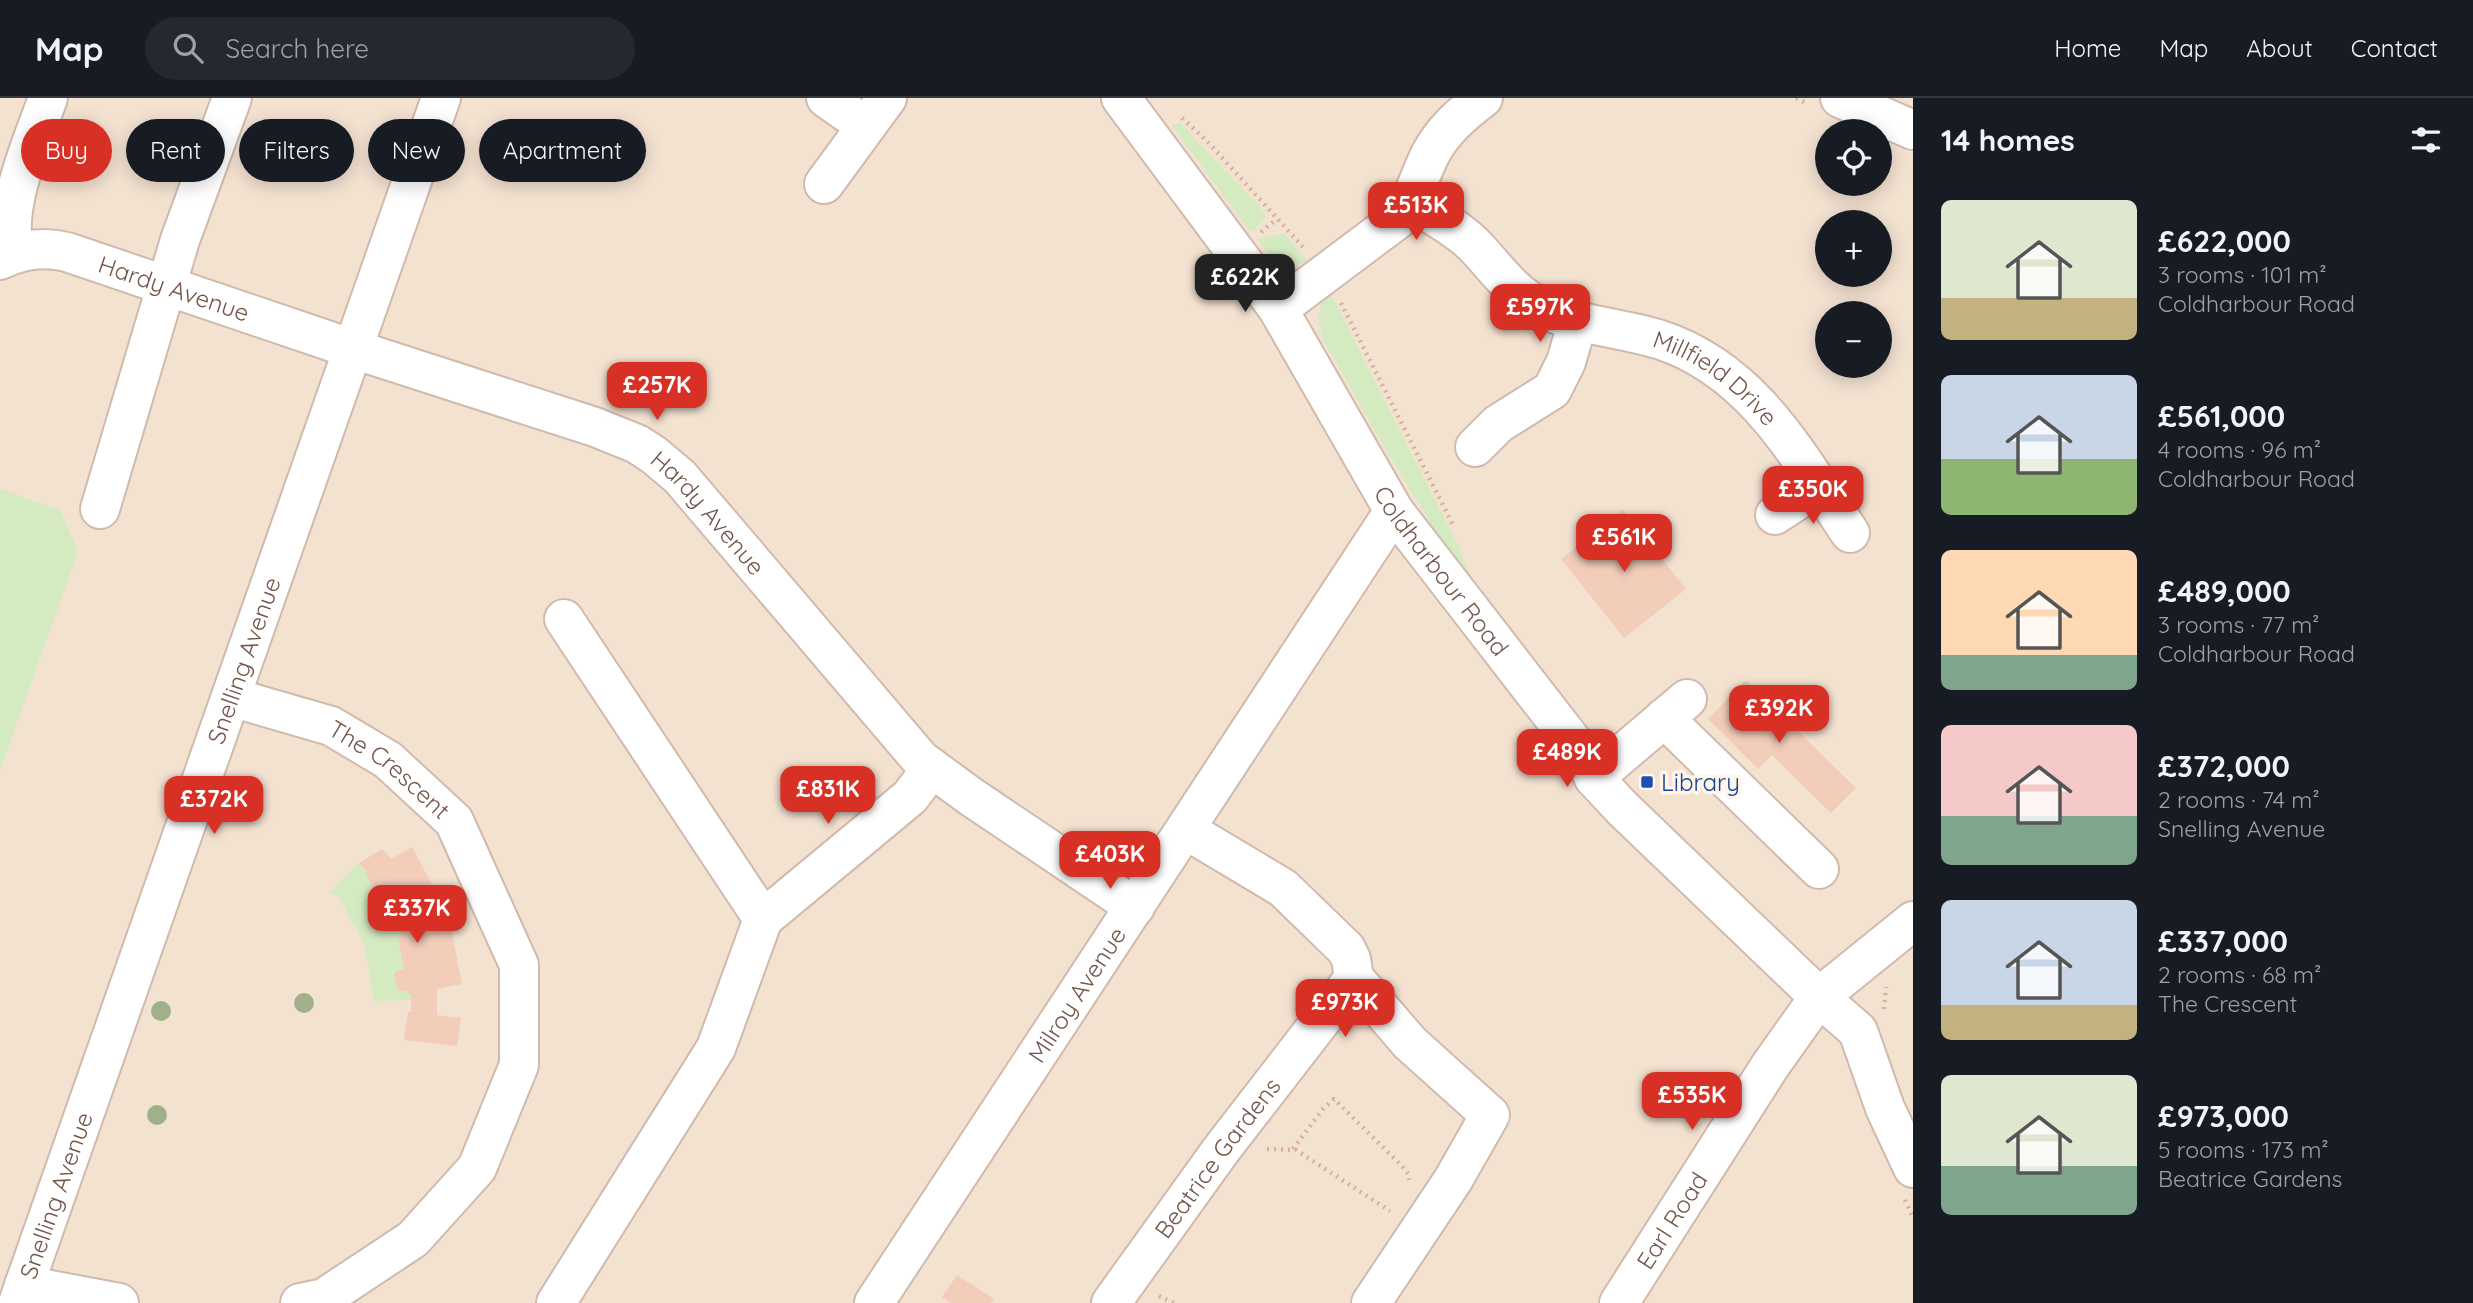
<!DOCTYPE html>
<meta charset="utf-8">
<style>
:root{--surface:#171b24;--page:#242831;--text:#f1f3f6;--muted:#9ea1a6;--line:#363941;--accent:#d93025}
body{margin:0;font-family:Quicksand,sans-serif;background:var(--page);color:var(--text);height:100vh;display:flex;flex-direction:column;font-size:26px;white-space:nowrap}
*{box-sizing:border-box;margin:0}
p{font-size:23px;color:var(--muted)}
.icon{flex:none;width:38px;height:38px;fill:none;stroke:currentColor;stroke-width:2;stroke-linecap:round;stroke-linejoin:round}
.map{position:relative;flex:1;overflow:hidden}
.side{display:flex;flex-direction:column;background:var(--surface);width:560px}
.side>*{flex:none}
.banner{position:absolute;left:21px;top:21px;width:665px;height:63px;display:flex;gap:14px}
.fabs{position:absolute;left:1815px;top:21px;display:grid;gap:14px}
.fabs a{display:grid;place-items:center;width:77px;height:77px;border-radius:50%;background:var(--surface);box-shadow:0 4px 18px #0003;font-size:35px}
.price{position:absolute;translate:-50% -60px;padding:0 16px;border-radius:14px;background:var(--accent);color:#fff;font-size:23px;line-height:46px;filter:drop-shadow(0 2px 4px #0008)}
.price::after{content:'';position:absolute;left:50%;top:42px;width:21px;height:16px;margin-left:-10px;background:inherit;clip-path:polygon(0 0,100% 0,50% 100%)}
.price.active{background:#222;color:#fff}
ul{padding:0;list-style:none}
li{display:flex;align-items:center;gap:21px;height:175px;padding:0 28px}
li span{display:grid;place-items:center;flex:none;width:196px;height:140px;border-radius:10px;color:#555}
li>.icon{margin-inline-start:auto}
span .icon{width:84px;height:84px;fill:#fffc;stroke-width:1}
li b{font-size:30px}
h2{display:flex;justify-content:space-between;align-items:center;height:84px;padding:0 28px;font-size:30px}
.tag{padding:0 24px;border-radius:32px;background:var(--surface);box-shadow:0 4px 18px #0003;font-size:24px;line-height:63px}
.tag.active{background:var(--accent);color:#fff}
header{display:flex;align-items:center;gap:42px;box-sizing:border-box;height:98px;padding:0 35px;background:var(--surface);border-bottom:2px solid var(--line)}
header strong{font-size:33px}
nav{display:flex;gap:38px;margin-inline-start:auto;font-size:24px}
.search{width:490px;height:63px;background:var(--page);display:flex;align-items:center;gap:18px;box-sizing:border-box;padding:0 24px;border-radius:38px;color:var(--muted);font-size:26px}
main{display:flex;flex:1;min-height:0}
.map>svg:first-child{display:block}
.residential{fill:#f4e2d1;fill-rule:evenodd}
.green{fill:#d4eac1}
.building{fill:#f2cdba}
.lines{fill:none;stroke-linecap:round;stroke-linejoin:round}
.minor-casing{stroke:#d0baad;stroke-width:42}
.path{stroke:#d6b09e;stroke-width:4.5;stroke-dasharray:2 5;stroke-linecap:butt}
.minor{stroke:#fff;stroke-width:38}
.tree{fill:#a0b08a}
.transit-dot{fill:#1a4fb4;stroke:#fff5e9;stroke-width:2.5}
.labels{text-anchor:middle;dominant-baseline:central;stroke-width:7;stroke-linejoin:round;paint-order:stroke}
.street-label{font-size:24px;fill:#745649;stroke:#fff5e9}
.transit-label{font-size:24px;fill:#164399;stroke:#fff5e9;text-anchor:start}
</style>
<header>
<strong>Map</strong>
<div class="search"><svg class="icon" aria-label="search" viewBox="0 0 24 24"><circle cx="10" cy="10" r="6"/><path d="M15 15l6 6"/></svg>Search here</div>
<nav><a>Home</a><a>Map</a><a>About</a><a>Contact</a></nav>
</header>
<main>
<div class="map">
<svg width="1913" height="1205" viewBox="0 0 1913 1205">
<rect width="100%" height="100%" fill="#fcf1e3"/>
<!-- residential -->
<path class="residential" d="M0 0H1913V1205H0ZM1827 33H1880V86H1827ZM1827 124H1880V177H1827ZM1827 215H1880V268H1827Z"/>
<!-- green -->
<g class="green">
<polygon points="1179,24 1265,115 1265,120 1253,133 1250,133 1172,28"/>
<path d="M1284 135 1309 164C1289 170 1267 160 1258 141Z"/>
<path d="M1328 194 1333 200 1458 447 1469 475 1462 477 1375 333 1322 239C1317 223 1318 208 1328 194Z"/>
<polygon points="0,391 60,412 78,454 0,672"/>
<polygon points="359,765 368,774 365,776 392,823 395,822 402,840 398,841 404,871 396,873 394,876 397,891 401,893 407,892 411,896 411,902 374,903 364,846 339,799 328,796"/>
</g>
<!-- building -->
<g class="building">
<polygon points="1623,412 1686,491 1624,540 1561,461"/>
<polygon points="1746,582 1856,690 1831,715 1772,657 1758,671 1708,621"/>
<polygon points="412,749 438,798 418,809 427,835 451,830 462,886 437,891 437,917 461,920 457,948 404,942 408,914 411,914 411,896 408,896 407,892 401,893 397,891 394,876 396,873 404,871 398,841 402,840 395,822 392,823 365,775 368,774 359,765 382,751 391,761"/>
<polygon points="957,1177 994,1201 991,1205 951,1205 942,1199"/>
</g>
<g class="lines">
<!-- minor casing -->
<g class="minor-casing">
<g id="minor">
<polyline points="826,0 866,28"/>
<path id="s1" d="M1121 0 1278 211 1394 413 1582 656 1594 680 1622 710 1819 899 1858 933 1885 1010 1913 1070"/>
<polyline points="1840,0 1913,32"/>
<polyline points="824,86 887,0"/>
<path id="s2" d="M1411 104C1432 117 1454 128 1473 146 1494 167 1510 193 1538 208 1575 228 1620 229 1661 242 1754 273 1799 359 1850 435"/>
<path d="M16 154C0 114 34 40 48 0"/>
<path id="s3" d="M0 162C22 151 43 148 67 154L353 251 595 329 637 346 654 357 680 379 921 662 970 698 1135 809"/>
<path d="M1278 211 1398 121C1414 101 1419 79 1430 57 1442 33 1462 16 1483 0"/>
<polyline points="1475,349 1498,326 1552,292 1566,264 1578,223"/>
<polyline points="100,411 180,142 232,0"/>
<polyline points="1775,417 1819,388"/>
<path id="s4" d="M231 599 331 628 388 662 454 723 519 867V967L477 1070 413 1141 324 1200 300 1205"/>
<polyline points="1664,620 1819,771"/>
<polyline points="1594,680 1687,601"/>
<polyline points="1186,732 1283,790 1346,851 1351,861 1354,880"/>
<polyline points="763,821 910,699 931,671"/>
<polyline points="24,1187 119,1205"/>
<path id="s5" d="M18 1205 441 0"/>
<polyline points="556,1205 716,950 763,821 564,521"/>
<path id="s6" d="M874 1205 1394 413"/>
<path id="s7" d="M1111 1205 1221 1052 1354 880 1410 945 1490 1017 1453 1082 1371 1205"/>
<path id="s8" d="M1619 1205 1770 968 1819 899 1913 823"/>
</g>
</g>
<!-- path -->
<g class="path">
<polyline points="1796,0 1806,5"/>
<polyline points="1182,20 1207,43 1303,149"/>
<polyline points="1261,134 1277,121"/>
<polyline points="1341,205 1454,429"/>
<polyline points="1884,911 1886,889"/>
<polyline points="1267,1051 1296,1052 1390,1113"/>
<polyline points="1293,1051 1323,1011 1334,1001 1402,1068 1408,1076 1409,1082"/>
<polyline points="1905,1102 1913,1119"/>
<polyline points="1159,1198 1174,1205"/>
</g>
<!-- minor -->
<use href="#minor" class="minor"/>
</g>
<!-- trees -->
<g class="tree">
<circle cx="304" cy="905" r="10"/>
<circle cx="161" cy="913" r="10"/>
<circle cx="157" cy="1017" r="10"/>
</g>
<!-- markers -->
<rect class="transit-dot" x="1640" y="677" width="14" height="14" rx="3.5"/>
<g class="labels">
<!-- street labels -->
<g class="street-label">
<text stroke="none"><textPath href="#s3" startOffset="182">Hardy Avenue</textPath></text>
<text stroke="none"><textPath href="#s2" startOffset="360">Millfield Drive</textPath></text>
<text stroke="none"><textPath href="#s3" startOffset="770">Hardy Avenue</textPath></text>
<text stroke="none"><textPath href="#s1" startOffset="572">Coldharbour Road</textPath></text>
<text stroke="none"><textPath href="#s5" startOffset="681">Snelling Avenue</textPath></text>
<text stroke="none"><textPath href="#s4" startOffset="177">The Crescent</textPath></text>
<text stroke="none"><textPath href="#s6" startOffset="369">Milroy Avenue</textPath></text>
<text stroke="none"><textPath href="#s7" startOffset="180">Beatrice Gardens</textPath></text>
<text stroke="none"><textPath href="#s5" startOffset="114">Snelling Avenue</textPath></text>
<text stroke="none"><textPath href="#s8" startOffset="98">Earl Road</textPath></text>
</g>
<!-- transit labels -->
<g class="transit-label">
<text x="1661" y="684">Library</text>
</g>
</g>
</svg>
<div class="fabs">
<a><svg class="icon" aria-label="locate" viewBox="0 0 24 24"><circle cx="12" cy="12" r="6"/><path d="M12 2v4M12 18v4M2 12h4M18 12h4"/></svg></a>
<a>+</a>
<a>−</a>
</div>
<b class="price" style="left:1416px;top:144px">£513K</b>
<b class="price active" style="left:1245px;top:216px">£622K</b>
<b class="price" style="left:1540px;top:246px">£597K</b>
<b class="price" style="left:657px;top:324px">£257K</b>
<b class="price" style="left:1813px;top:428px">£350K</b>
<b class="price" style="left:1624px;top:476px">£561K</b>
<b class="price" style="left:1779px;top:647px">£392K</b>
<b class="price" style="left:1567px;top:691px">£489K</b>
<b class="price" style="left:828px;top:728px">£831K</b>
<b class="price" style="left:214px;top:738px">£372K</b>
<b class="price" style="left:1110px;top:793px">£403K</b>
<b class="price" style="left:417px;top:847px">£337K</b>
<b class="price" style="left:1345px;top:941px">£973K</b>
<b class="price" style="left:1692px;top:1034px">£535K</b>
<div class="banner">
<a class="tag active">Buy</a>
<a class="tag">Rent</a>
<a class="tag">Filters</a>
<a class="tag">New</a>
<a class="tag">Apartment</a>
</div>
</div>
<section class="side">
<h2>14 homes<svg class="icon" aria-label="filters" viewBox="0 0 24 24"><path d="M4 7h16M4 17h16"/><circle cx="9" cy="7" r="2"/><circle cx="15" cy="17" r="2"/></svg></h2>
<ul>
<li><span style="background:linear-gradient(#dfe7d0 70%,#c2b280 0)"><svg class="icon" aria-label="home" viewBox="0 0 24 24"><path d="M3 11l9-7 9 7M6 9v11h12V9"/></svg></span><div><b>£622,000</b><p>3 rooms · 101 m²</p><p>Coldharbour Road</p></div></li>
<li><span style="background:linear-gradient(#c9d6e8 60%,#8fb573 0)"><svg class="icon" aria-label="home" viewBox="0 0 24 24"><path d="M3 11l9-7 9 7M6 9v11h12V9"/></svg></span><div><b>£561,000</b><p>4 rooms · 96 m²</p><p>Coldharbour Road</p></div></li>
<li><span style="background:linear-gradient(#ffd9b3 75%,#7fa58c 0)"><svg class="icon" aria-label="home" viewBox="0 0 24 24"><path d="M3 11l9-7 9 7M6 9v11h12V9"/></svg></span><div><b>£489,000</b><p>3 rooms · 77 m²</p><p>Coldharbour Road</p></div></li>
<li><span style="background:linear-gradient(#f6c9c9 65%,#7fa58c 0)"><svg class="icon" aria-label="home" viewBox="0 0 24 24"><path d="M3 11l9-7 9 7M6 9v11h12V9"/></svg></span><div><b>£372,000</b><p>2 rooms · 74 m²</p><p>Snelling Avenue</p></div></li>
<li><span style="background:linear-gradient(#c9d6e8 75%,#c2b280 0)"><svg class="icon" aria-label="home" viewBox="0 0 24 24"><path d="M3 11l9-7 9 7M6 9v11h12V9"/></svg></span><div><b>£337,000</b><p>2 rooms · 68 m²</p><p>The Crescent</p></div></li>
<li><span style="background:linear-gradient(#dfe7d0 65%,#7fa58c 0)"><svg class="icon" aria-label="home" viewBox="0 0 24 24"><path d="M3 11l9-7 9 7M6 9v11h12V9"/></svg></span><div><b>£973,000</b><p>5 rooms · 173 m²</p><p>Beatrice Gardens</p></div></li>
</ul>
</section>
</main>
